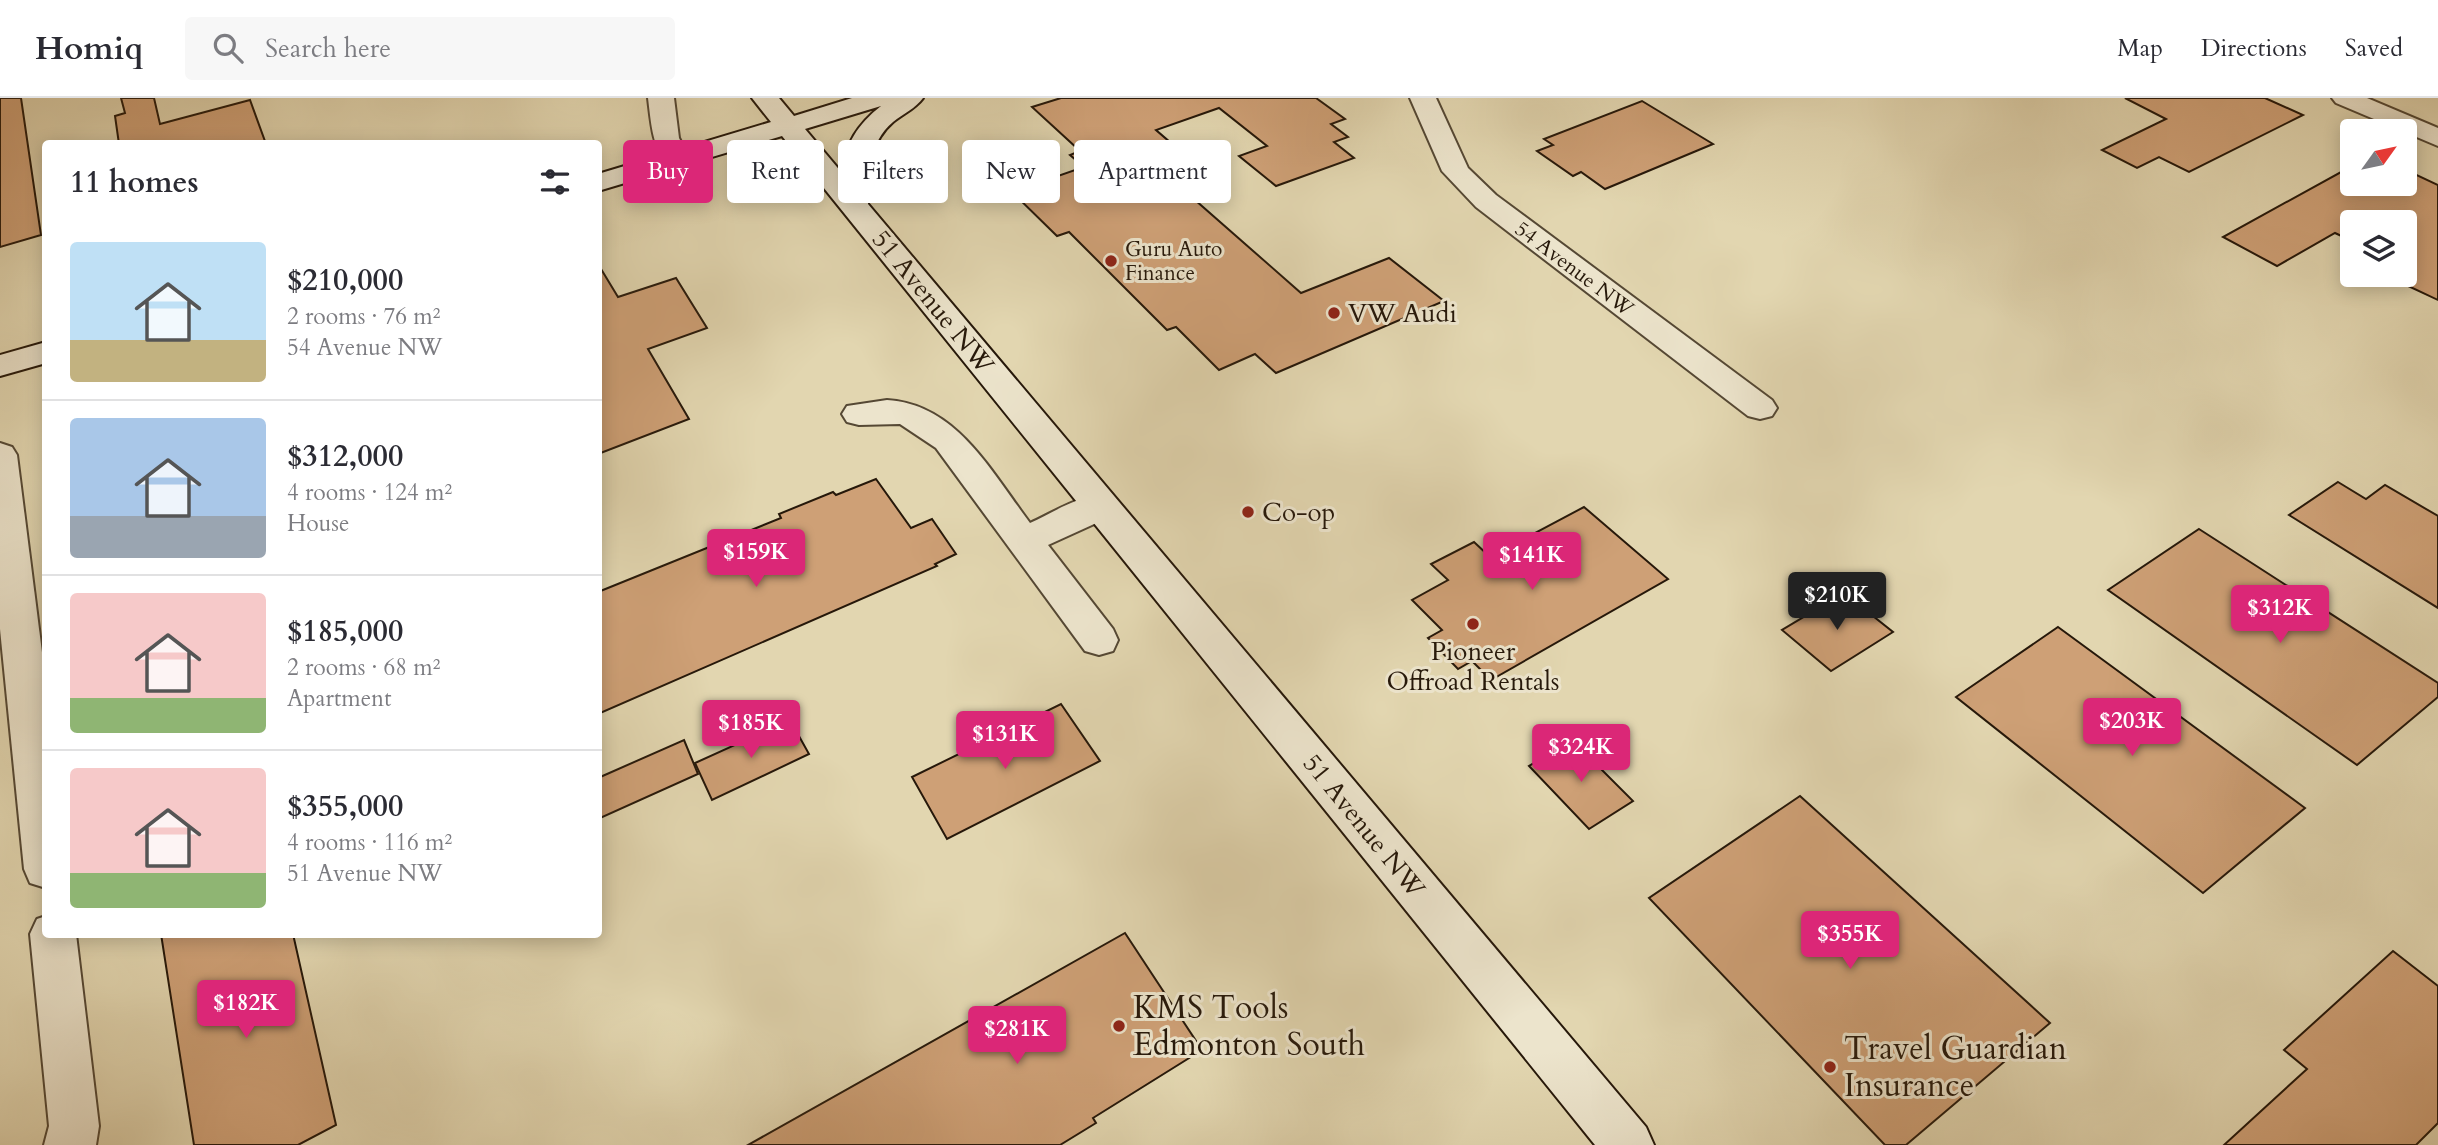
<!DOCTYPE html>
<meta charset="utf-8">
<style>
:root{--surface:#fff;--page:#f7f7f7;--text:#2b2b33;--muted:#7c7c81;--line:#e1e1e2;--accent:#db2777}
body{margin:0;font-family:Cardo,serif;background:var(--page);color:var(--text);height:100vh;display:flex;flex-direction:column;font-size:26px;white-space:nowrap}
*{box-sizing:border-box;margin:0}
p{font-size:23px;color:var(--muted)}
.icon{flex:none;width:38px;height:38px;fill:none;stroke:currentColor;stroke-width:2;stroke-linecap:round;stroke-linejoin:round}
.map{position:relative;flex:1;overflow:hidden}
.details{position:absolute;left:42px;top:42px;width:560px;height:798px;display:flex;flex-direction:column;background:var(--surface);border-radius:7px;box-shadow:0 4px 18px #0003}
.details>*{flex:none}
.banner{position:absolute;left:623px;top:42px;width:665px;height:63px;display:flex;gap:14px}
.needle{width:46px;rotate:57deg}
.tools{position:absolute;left:2340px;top:21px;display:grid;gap:14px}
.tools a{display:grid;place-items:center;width:77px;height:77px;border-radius:7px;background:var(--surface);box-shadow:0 4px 18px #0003;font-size:35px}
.price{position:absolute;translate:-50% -60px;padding:0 16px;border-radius:7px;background:var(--accent);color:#fff;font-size:23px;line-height:46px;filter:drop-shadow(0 2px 4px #0008)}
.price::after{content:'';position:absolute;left:50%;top:42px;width:21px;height:16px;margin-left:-10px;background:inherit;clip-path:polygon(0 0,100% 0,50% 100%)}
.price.active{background:#222;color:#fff}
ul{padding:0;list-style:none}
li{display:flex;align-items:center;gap:21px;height:175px;padding:0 28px}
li+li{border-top:2px solid var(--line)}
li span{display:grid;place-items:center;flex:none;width:196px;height:140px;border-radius:7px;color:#555}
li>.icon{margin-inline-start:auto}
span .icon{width:84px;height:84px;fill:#fffc;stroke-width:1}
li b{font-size:30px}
h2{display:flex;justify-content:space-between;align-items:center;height:84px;padding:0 28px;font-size:30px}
.tag{padding:0 24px;border-radius:7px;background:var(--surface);box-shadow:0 4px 18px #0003;font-size:24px;line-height:63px}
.tag.active{background:var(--accent);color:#fff}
header{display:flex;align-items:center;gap:42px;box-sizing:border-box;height:98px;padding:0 35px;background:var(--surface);border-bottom:2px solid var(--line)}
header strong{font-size:33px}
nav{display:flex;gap:38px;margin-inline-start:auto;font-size:24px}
.search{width:490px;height:63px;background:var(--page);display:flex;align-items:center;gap:18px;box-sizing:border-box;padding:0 24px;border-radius:7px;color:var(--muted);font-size:26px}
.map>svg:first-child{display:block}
.building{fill:#cea076;stroke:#26180a;stroke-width:2}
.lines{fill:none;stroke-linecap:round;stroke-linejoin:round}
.street-casing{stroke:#554834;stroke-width:4}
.secondary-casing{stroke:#26180a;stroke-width:4}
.street{fill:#ece4cc;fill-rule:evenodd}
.secondary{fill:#ece4cc;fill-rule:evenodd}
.poi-dot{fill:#8f2418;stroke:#ece4cc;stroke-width:2.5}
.labels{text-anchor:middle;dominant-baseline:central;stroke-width:6;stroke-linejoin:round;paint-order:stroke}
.far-poi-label{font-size:21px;fill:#26180a;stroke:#ece4cc;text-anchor:start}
.far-street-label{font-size:21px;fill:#26180a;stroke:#ece4cc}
.street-label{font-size:26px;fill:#26180a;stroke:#ece4cc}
.poi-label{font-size:26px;fill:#26180a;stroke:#ece4cc;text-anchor:start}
.near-poi-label{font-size:32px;fill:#26180a;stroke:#ece4cc;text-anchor:start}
</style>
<header>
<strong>Homiq</strong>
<div class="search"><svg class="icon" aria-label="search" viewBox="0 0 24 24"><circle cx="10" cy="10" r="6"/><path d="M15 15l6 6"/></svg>Search here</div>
<nav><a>Map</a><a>Directions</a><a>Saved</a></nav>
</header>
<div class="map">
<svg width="2438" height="1047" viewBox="0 0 2438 1047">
<rect width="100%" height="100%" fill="#e2d6b0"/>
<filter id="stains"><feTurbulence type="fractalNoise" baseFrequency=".00286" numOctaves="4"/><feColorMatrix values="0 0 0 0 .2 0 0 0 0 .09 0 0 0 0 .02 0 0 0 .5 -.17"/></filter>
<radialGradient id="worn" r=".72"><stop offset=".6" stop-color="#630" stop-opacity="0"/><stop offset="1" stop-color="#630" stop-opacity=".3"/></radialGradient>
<!-- building -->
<g class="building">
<polygon points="0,0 21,0 41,137 0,149"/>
<polygon points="121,0 154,0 160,26 250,2 266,46 119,46 115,18 125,15"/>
<polygon points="1061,0 1316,0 1345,21 1331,26 1348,39 1334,44 1354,60 1276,88 1239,58 1267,48 1219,10 1156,32 1207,76 1178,87 1301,195 1389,160 1444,203 1276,275 1255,256 1219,272 1176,229 1167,232 1069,134 1057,138 1012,94 1084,69 1070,57 1080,53 1032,9"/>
<polygon points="2125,0 2265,0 2303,17 2189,74 2159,59 2137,70 2102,52 2166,21"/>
<polygon points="1642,3 1713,46 1605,91 1581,74 1573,78 1537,53 1553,47 1544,41"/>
<polygon points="2352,68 2352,86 2404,86 2404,71 2438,87 2438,202 2404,186 2404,124 2352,124 2352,143 2335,135 2277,168 2223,139"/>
<polygon points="598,166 618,199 676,180 707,230 648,251 689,321 598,356"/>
<polygon points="876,381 911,430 932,421 956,456 935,466 937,468 598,616 598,494 781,420 779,416 833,394 836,397"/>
<polygon points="2338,384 2366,401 2385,387 2438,418 2438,510 2289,417"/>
<polygon points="1584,409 1668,481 1491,582 1472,563 1458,571 1428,540 1442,532 1412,502 1448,482 1431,466 1474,444 1490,459"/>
<polygon points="2199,431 2438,585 2438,599 2357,667 2108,492"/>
<polygon points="1844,495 1893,534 1831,573 1782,532"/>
<polygon points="2058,529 2305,710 2203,795 1956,599"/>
<polygon points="1061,606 1100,663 947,741 912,679"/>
<polygon points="790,622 809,656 712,702 695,665"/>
<polygon points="684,642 698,676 598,721 598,680"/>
<polygon points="1572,642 1633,703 1589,731 1529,668"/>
<polygon points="1800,698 2050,925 1906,1047 1885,1047 1649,800"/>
<polygon points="1125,835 1202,952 1093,1020 1096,1025 1060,1047 748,1047"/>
<polygon points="161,836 293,836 336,1027 298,1047 194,1047"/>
<polygon points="2393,853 2438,888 2438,1025 2416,1047 2224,1047 2307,971 2284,952"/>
</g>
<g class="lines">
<!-- street casing -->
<g class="street-casing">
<g id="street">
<path d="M648 0H674L679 40 690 61 686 67 676 69 666 67C652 46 651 24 648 0Z"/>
<polygon points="1410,0 1436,0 1468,70 1496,97 1772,302 1777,310 1772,318 1760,321 1748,318 1476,109 1442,73"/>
<polygon points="2332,0 2367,0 2438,30 2438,48 2336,5"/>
<path d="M887 302C957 306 992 375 1030 425 1055 414 1087 391 1114 399L1119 408 1114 417 1048 447 1113 531 1118 542 1113 553 1099 557 1085 553 936 350 900 326 859 327 847 324 842 316 847 308Z"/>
<polygon points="0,345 12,349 17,357 46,586 46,790 30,785 24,771 0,531"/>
<polygon points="46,818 46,836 76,836 99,1028 96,1047 44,1047 49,1028 30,836 37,821"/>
</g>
</g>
<!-- secondary casing -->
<g class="secondary-casing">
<g id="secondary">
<path d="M752 0H779L794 18 852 0H923C916 10 903 16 893 24 868 45 869 76 868 106L1646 1029 1654 1047H1595L782 38 598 93V76L771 24ZM881 8C858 26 845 46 842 75L805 31Z"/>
<polygon points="46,244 46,265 0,278 0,257"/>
</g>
</g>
<!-- street -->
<use href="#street" class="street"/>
<!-- secondary -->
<use href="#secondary" class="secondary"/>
</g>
<!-- markers -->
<g class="poi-dot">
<circle cx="1111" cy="163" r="7"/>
<circle cx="1334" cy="215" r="7"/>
<circle cx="1248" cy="414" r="7"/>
<circle cx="1473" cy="526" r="7"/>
<circle cx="1119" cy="928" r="7"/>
<circle cx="1830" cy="969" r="7"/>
</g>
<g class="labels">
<!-- far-poi labels -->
<g class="far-poi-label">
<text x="1125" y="151">Guru Auto<tspan x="1125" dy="24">Finance</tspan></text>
</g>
<!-- far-street labels -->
<g class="far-street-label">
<text transform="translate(1574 171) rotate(37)">54 Avenue NW</text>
</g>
<!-- street labels -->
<g class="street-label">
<text transform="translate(933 204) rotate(51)">51 Avenue NW</text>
<text transform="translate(1364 728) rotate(51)">51 Avenue NW</text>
</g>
<!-- poi labels -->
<g class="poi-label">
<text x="1348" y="215">VW Audi</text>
<text x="1262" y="414">Co-op</text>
<text x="1473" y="553" text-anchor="middle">Pioneer<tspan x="1473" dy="30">Offroad Rentals</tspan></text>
</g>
<!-- near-poi labels -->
<g class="near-poi-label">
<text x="1133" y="910">KMS Tools<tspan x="1133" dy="37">Edmonton South</tspan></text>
<text x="1844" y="951">Travel Guardian<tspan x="1844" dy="37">Insurance</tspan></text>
</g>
</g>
<rect width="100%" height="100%" filter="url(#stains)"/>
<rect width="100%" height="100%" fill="url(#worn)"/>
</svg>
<div class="tools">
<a><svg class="needle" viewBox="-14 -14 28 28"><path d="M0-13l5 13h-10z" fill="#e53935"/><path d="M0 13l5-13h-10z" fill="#7c7c81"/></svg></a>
<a><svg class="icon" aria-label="layers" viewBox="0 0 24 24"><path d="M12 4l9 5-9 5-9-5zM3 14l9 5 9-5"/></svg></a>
</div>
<b class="price" style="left:756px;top:491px">$159K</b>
<b class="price" style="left:1532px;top:494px">$141K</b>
<b class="price active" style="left:1837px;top:534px">$210K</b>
<b class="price" style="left:2280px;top:547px">$312K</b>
<b class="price" style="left:2132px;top:660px">$203K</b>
<b class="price" style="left:751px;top:662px">$185K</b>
<b class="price" style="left:1005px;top:673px">$131K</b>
<b class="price" style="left:1581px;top:686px">$324K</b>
<b class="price" style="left:1850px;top:873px">$355K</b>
<b class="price" style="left:246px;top:942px">$182K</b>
<b class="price" style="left:1017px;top:968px">$281K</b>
<div class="banner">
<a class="tag active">Buy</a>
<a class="tag">Rent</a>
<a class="tag">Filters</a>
<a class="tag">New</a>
<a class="tag">Apartment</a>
</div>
<section class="details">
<h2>11 homes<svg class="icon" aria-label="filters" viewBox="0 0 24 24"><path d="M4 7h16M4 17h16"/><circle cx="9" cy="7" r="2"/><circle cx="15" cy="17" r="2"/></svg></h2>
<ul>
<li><span style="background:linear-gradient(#bfe0f5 70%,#c2b280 0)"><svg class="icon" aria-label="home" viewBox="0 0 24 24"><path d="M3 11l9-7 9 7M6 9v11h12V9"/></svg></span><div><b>$210,000</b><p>2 rooms · 76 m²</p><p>54 Avenue NW</p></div></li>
<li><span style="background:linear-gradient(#a9c7e8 70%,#9aa5b1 0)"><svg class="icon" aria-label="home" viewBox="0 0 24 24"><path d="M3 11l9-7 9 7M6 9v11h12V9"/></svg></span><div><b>$312,000</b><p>4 rooms · 124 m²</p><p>House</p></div></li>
<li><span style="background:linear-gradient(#f6c9c9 75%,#8fb573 0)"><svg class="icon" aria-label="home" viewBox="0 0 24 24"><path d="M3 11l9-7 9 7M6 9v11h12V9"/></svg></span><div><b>$185,000</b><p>2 rooms · 68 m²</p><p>Apartment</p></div></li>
<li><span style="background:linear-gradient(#f6c9c9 75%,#8fb573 0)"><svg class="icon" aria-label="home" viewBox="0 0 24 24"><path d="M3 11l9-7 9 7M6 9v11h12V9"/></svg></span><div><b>$355,000</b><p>4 rooms · 116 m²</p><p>51 Avenue NW</p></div></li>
</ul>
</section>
</div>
